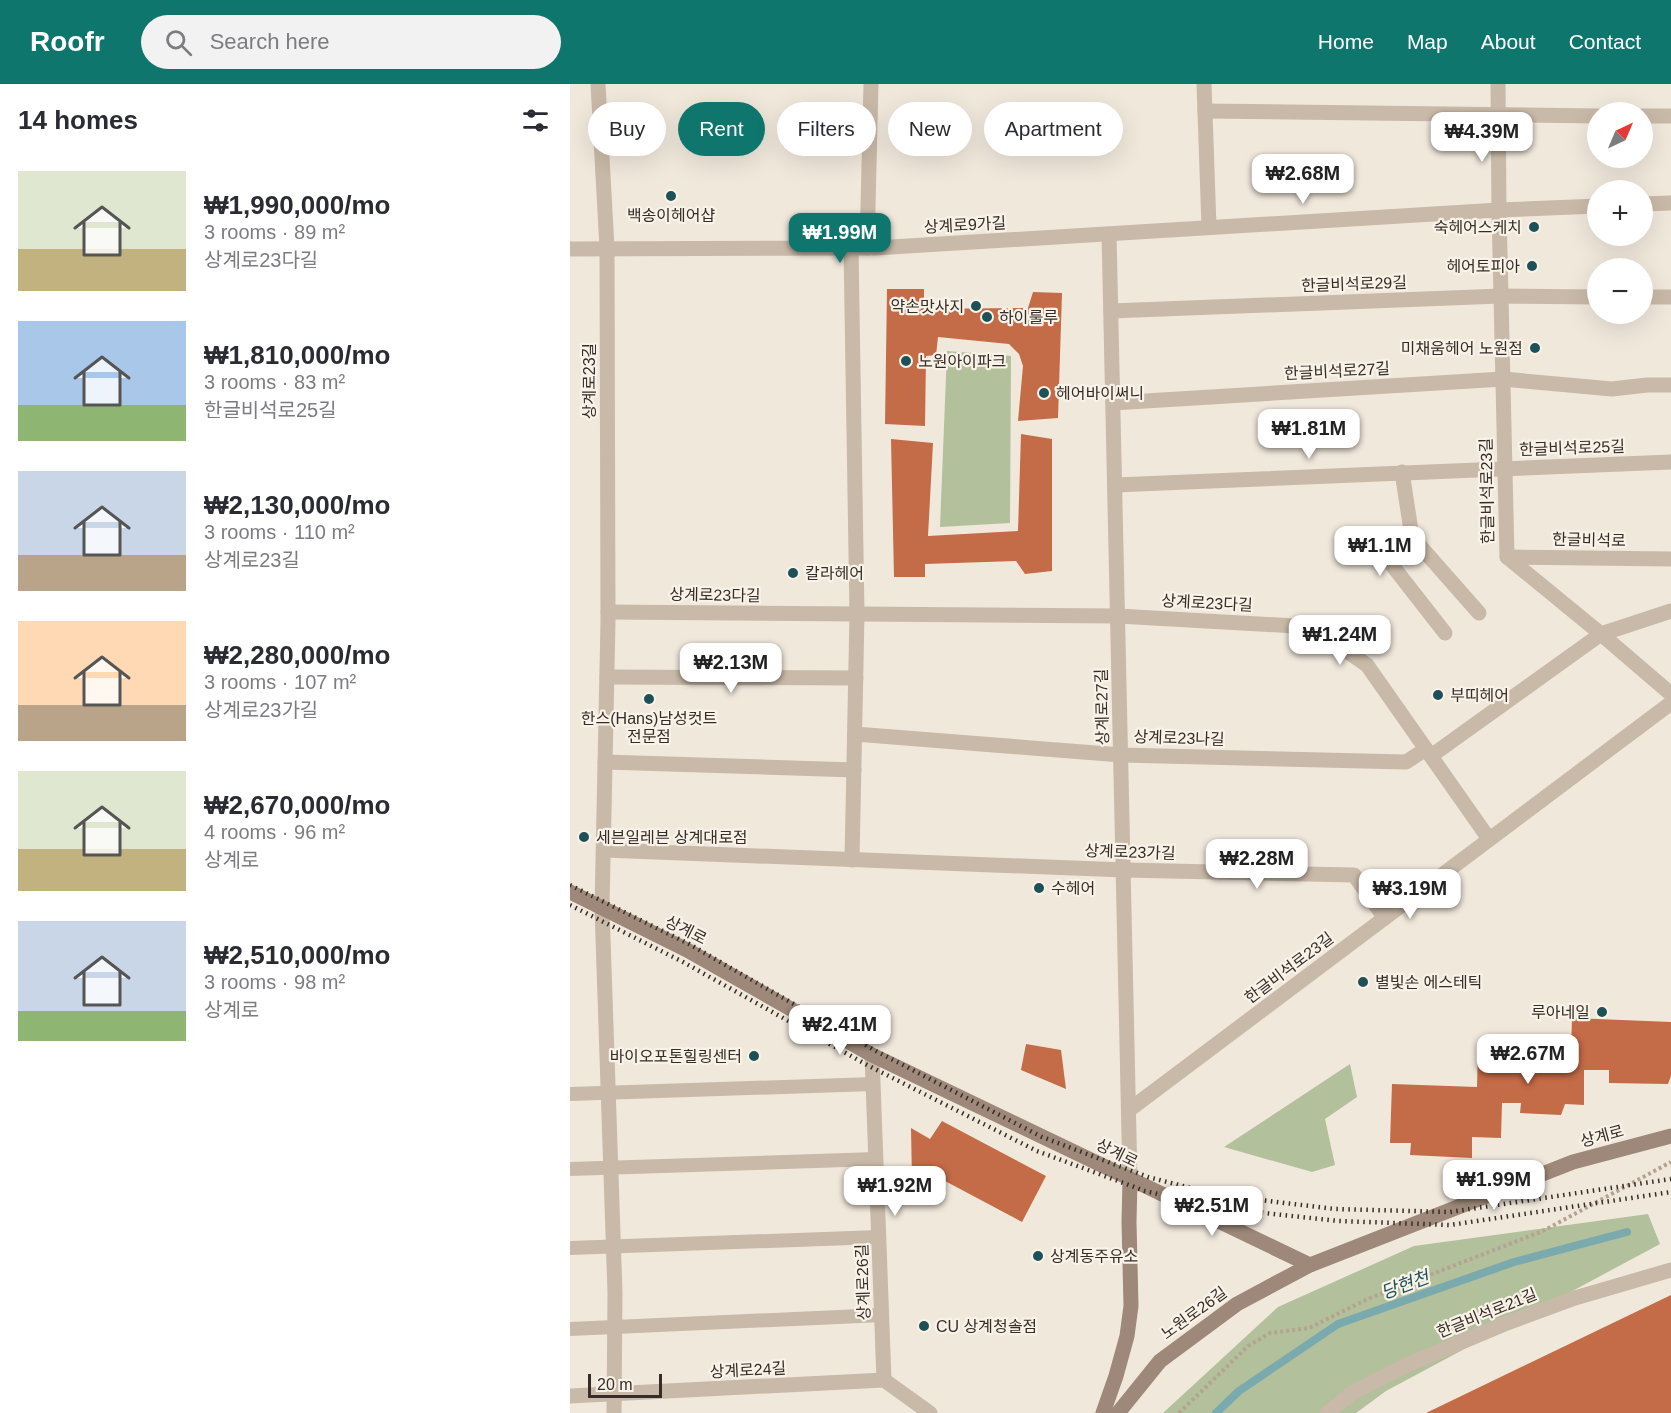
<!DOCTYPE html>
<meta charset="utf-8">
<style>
:root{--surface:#fff;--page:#f2f2f3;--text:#2b2b33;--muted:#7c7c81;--accent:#0f766e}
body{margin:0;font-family:Helvetica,"Noto Sans KR",sans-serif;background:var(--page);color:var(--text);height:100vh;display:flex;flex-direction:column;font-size:22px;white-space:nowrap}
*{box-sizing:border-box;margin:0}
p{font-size:20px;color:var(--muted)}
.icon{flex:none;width:33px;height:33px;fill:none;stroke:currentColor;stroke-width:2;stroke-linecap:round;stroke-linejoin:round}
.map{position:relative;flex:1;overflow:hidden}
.sheet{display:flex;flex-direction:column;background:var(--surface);width:570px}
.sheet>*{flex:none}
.guide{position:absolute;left:18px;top:18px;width:570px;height:54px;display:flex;gap:12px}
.needle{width:39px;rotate:44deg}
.controls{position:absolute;left:1017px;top:18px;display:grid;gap:12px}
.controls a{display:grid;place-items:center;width:66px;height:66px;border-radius:50%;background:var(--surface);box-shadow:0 6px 24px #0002;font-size:30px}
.scale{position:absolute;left:18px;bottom:15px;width:74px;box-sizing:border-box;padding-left:6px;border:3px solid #362d28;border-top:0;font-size:16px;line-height:21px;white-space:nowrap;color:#362d28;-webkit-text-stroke:4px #f9f2e8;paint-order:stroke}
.price{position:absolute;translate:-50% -51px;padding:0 14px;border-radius:12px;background:#fff;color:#222;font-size:20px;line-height:39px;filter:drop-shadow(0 2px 3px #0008)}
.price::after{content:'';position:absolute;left:50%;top:36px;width:18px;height:14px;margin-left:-9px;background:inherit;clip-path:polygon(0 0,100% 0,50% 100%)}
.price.on{background:var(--accent);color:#fff}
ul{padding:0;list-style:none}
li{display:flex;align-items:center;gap:18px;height:150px;padding:0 18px}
li span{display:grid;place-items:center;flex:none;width:168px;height:120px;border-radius:0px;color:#555}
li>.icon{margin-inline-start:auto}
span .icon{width:72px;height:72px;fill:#fffc;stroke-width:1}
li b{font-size:26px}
h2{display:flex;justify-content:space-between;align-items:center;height:72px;padding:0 18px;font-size:26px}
.pill{padding:0 21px;border-radius:27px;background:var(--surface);box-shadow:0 6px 24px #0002;font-size:21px;line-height:54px}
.pill.on{background:var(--accent);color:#fff}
header{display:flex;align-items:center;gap:36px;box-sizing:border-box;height:84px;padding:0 30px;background:var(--accent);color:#fff}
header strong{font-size:28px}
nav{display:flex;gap:33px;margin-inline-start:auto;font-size:21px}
.search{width:420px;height:54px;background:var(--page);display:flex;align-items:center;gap:15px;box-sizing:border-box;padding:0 21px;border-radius:33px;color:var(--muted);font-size:22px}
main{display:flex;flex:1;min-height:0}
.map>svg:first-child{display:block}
.green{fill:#b2c09c}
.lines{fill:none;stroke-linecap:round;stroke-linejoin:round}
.stream{stroke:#7baaae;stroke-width:8}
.building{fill:#c46b47}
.path{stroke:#b5a392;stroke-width:4;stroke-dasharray:3 3;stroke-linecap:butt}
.service{stroke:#c9b9a8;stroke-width:14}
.minor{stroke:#c9b9a8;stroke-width:15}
.secondary{stroke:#9d8879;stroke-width:15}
.rail{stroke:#362d28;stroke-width:4.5;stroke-dasharray:1.5 4.5;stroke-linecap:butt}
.poi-dot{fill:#1e5157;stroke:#f9f2e8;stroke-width:2}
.labels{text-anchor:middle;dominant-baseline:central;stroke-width:4.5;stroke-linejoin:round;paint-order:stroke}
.poi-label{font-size:16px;fill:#362d28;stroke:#f9f2e8;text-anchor:start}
.street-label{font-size:16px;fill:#362d28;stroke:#f9f2e8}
.water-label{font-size:18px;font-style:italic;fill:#1e5157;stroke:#f9f2e8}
</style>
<header>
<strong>Roofr</strong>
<div class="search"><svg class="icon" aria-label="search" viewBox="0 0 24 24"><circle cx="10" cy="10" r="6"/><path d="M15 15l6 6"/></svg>Search here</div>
<nav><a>Home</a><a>Map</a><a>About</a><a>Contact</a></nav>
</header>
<main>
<section class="sheet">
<h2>14 homes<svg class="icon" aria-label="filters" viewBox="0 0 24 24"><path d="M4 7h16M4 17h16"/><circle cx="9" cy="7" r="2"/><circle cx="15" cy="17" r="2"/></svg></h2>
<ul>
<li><span style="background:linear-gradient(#dfe7d0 65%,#c2b280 0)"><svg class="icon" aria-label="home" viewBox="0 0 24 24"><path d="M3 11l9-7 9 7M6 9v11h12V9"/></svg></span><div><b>₩1,990,000/mo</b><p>3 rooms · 89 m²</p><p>상계로23다길</p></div></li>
<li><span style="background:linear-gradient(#a9c7e8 70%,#8fb573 0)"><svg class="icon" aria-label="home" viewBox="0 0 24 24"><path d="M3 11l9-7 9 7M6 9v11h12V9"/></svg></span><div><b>₩1,810,000/mo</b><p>3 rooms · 83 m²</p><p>한글비석로25길</p></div></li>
<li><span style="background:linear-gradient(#c9d6e8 70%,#b9a48a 0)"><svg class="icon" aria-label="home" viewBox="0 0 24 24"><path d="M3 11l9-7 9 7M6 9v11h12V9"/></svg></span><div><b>₩2,130,000/mo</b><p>3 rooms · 110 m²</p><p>상계로23길</p></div></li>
<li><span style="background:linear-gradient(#ffd9b3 70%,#b9a48a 0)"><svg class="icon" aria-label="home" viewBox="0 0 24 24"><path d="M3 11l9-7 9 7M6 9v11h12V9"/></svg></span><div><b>₩2,280,000/mo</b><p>3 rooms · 107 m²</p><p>상계로23가길</p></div></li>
<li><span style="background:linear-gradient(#dfe7d0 65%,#c2b280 0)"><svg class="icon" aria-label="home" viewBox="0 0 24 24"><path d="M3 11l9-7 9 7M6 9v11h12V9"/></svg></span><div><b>₩2,670,000/mo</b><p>4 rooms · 96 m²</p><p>상계로</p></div></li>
<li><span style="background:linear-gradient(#c9d6e8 75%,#8fb573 0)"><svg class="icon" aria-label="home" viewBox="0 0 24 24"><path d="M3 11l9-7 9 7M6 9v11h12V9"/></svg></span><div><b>₩2,510,000/mo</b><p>3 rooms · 98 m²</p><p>상계로</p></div></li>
</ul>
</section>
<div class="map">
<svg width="1101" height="1329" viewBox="0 0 1101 1329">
<rect width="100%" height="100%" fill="#f1e8dc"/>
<!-- green -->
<g class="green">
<polygon points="377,267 441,272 440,439 370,443"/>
<polygon points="780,980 787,1013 755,1035 765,1081 742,1088 654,1063"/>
<polygon points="1078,1130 1090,1160 816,1307 786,1329 593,1329 708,1223 844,1162"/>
</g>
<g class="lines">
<!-- stream -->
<polyline class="stream" points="646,1329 669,1307 768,1240 944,1178 1057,1148"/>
</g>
<!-- building -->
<g class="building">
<polygon points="317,205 354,205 354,225 458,224 463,208 492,209 488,334 448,337 453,282 449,270 439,260 368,253 366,271 356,272 355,342 315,340"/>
<polygon points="451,350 482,355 482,487 455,490 446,477 355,480 355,493 324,493 321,355 363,359 358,452 448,447"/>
<polygon points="1002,934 1101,938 1101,992 1098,1000 1039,999 1039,986 1014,986 1014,1021 995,1020 991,1031 950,1029 951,1019 932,1019 931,1054 902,1053 902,1074 840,1071 841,1059 820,1059 822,1000 907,1003 908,965 1001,968"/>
<polygon points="456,960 491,966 496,1005 451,986"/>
<polygon points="372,1037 476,1092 452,1138 375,1097 364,1113 342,1097 341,1044 360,1055"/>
<polygon points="1101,1211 1101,1329 856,1329"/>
</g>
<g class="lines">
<!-- path -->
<polyline class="path" points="609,1329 678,1262 700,1249 739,1244 800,1214 973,1147 1101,1078"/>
<!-- service -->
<g class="service">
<polyline points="0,1010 303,1000"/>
<polyline points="0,1085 306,1075"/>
<polyline points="0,1164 309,1153"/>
<polyline points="0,1245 312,1231"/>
</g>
<!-- minor -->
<g class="minor">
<polyline points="28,0 37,164 38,537 32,824 45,1209 44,1329"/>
<polyline points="634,0 639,143"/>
<polyline points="928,0 929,126 937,473 1031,550 1101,610"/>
<polyline points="635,27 1028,32"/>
<polyline points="1072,32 1101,32"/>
<polyline points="1072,120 1101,119"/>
<polyline points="539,150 560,1096"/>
<polyline points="281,164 287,530 282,776"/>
<polyline points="297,164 301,0"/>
<polyline points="0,165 305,164 929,126 1028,122"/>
<polyline points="1072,213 1101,213"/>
<polyline points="541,227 931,212 1028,213"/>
<polyline points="543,319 933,295 1042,305 1077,301 1101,301"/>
<polyline points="832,388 842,453 909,529"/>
<polyline points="545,401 1101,378"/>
<polyline points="842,453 811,467 875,549"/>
<polyline points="937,473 1101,475"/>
<polyline points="38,528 548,532 725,542 759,555 797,581 919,755"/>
<polyline points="37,593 286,594"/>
<polyline points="285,650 551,671 836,678 856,665"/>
<polyline points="861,672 1031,550 1101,527"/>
<polyline points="35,678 284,686"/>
<polyline points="34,766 554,786 784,791 815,834"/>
<polyline points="302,971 314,1296"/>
<polyline points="559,1026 1101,619"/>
<polyline points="314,1296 360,1329"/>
<polyline points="0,1312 314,1296"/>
<polyline points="757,1329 782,1309 837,1281 932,1241 1005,1214 1101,1186"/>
</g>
<!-- secondary -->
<g class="secondary">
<polyline points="0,808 117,866 302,971 740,1181"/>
<polyline points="533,1329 546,1292 557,1252 561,1222 559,1138 560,1096"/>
<polyline points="548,1329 590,1277 667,1220 740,1181 1003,1078 1101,1052"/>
</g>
<!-- rail -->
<g class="rail">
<polyline points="0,801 119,860 306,967 472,1053 578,1093 648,1111 765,1125 880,1128 1101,1095"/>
<polyline points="0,821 113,878 299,982 467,1067 575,1107 644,1123 703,1130 769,1137 880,1141 1101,1108"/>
</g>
</g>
<!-- markers -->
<g class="poi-dot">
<circle cx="101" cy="112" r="6"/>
<circle cx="964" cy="143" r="6"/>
<circle cx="962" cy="182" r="6"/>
<circle cx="406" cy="222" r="6"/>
<circle cx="417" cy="233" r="6"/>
<circle cx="965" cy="264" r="6"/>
<circle cx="336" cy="277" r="6"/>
<circle cx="474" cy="309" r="6"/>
<circle cx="223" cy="489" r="6"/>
<circle cx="868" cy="611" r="6"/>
<circle cx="79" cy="615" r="6"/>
<circle cx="14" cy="753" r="6"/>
<circle cx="469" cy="804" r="6"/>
<circle cx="793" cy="898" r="6"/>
<circle cx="1032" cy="928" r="6"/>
<circle cx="184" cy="972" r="6"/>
<circle cx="468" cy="1172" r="6"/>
<circle cx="354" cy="1242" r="6"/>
</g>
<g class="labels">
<!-- poi labels -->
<g class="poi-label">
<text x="101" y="131" text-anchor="middle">백송이헤어샵</text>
<text x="952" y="143" text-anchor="end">숙헤어스케치</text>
<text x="950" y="182" text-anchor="end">헤어토피아</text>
<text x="394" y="222" text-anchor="end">약손맛사지</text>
<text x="429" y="233">하이룰루</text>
<text x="953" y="264" text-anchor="end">미채움헤어 노원점</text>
<text x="348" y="277">노원아이파크</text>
<text x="486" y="309">헤어바이써니</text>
<text x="235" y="489">칼라헤어</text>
<text x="880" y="611">부띠헤어</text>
<text x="79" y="634" text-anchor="middle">한스(Hans)남성컷트<tspan x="79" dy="18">전문점</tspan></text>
<text x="26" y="753">세븐일레븐 상계대로점</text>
<text x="481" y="804">수헤어</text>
<text x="805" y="898">별빛손 에스테틱</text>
<text x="1020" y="928" text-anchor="end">루아네일</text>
<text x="172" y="972" text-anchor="end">바이오포톤힐링센터</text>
<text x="480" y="1172">상계동주유소</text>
<text x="366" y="1242">CU 상계청솔점</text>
</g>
<!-- street labels -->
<g class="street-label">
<text transform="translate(395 141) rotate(-3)">상계로9가길</text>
<text transform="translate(784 200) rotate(-2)">한글비석로29길</text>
<text transform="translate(767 287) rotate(-3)">한글비석로27길</text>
<text transform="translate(19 297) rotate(-90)">상계로23길</text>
<text transform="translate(1002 364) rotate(-2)">한글비석로25길</text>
<text transform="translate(917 407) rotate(-91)">한글비석로23길</text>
<text transform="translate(1019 456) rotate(1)">한글비석로</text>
<text transform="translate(145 511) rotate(1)">상계로23다길</text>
<text transform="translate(637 519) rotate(3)">상계로23다길</text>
<text transform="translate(532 623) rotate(-91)">상계로27길</text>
<text transform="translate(609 654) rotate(2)">상계로23나길</text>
<text transform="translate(560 768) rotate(2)">상계로23가길</text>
<text transform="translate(116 846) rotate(27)">상계로</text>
<text transform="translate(719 884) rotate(-37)">한글비석로23길</text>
<text transform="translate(1032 1052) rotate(-15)">상계로</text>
<text transform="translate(547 1069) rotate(26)">상계로</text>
<text transform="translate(293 1198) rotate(-92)">상계로26길</text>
<text transform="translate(624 1229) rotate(-36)">노원로26길</text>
<text transform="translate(917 1229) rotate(-22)">한글비석로21길</text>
<text transform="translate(178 1286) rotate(-3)">상계로24길</text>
</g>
<!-- water labels -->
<g class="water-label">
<text transform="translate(835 1201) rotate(-20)">당현천</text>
</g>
</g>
</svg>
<div class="controls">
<a><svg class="needle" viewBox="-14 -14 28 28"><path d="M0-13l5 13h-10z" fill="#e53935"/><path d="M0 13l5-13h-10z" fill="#7c7c81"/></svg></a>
<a>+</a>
<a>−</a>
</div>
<div class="scale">20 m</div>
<b class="price" style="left:912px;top:79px">₩4.39M</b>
<b class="price" style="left:733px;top:121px">₩2.68M</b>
<b class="price on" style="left:270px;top:180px">₩1.99M</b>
<b class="price" style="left:739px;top:376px">₩1.81M</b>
<b class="price" style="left:810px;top:493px">₩1.1M</b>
<b class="price" style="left:770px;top:582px">₩1.24M</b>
<b class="price" style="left:161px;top:610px">₩2.13M</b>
<b class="price" style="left:687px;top:806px">₩2.28M</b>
<b class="price" style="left:840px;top:836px">₩3.19M</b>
<b class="price" style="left:270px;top:972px">₩2.41M</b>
<b class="price" style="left:958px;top:1001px">₩2.67M</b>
<b class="price" style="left:924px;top:1127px">₩1.99M</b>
<b class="price" style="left:325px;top:1133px">₩1.92M</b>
<b class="price" style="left:642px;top:1153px">₩2.51M</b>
<div class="guide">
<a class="pill">Buy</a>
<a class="pill on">Rent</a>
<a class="pill">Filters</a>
<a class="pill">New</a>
<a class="pill">Apartment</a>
</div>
</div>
</main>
